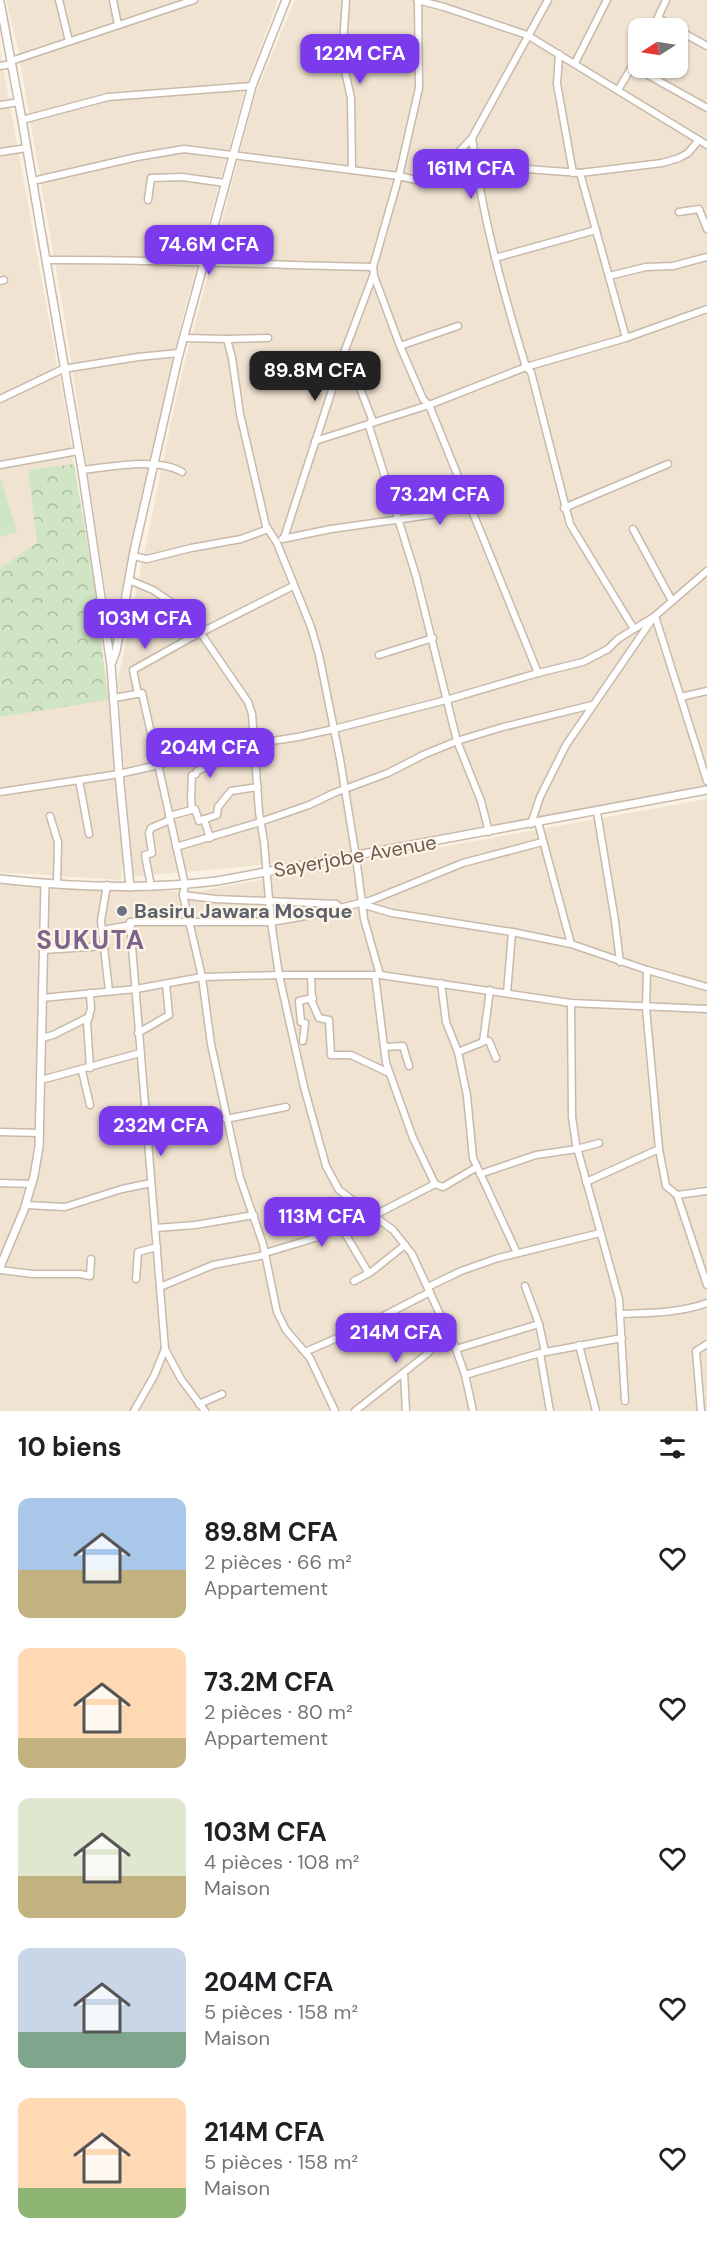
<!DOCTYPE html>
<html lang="fr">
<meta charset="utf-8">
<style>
:root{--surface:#fff;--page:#f2f2f2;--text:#202124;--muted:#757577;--accent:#7c3aed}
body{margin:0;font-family:"DM Sans",sans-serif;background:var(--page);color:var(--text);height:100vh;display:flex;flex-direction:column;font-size:22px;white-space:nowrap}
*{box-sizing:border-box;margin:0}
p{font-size:20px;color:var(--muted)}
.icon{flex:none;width:33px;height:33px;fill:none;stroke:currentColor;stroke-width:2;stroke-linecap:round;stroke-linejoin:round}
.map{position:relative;height:1411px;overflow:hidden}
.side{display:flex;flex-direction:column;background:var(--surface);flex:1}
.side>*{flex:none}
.needle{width:39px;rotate:258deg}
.fabs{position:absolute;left:628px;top:18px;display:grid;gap:12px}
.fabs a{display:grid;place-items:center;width:60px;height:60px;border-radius:12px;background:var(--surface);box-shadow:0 2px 4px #0004;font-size:30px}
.price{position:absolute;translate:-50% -51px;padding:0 14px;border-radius:12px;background:var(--accent);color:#fff;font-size:20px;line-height:39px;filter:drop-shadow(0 2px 3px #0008)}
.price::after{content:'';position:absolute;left:50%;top:36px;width:18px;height:14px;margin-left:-9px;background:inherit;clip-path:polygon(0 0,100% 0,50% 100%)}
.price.on{background:#222;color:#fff}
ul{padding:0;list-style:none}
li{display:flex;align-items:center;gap:18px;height:150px;padding:0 18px}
li span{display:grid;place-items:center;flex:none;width:168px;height:120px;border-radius:12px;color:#555}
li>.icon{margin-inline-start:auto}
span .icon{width:72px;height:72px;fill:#fffc;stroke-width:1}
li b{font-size:26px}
h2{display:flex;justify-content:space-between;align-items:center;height:72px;padding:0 18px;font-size:26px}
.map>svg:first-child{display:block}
.residential{fill:#f0e3d2;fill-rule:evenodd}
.forest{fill:url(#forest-crowns)}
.pitch{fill:#cfe5c3}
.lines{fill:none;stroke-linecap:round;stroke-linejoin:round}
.minor-casing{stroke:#c8b9ab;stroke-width:9}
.tertiary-casing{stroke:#c8b9ab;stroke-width:10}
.minor{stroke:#fff;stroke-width:6}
.tertiary{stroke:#fff;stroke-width:7}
.worship-dot{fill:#6b7280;stroke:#fdf5e8;stroke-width:2}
.labels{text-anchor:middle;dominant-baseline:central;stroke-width:4.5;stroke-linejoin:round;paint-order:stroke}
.street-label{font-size:20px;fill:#6e594c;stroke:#fdf5e8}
.worship-label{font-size:20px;font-weight:bold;fill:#5b616d;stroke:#fdf5e8;text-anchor:start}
.district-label{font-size:26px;font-weight:bold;letter-spacing:1.5px;fill:#7e648b;stroke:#fdf5e8}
</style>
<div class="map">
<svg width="707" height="1411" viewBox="0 0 707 1411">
<defs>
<pattern id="forest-crowns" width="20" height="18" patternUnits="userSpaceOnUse" patternTransform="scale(1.5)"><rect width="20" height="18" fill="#cfe5c3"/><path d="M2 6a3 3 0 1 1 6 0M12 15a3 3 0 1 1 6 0" fill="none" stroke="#acbda1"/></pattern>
</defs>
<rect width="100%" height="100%" fill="#f9f1e2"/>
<!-- residential -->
<g class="residential">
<polygon points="6,0 278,0 245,89 181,324 112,635 65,321 17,44"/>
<path d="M295 0H707V784L669 793 304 861 131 877 118 680 178 389 255 95ZM639 28H678V68H639Z"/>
<polygon points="0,51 67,419 110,704 123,858 121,880 0,872"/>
<polygon points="707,799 707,1411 0,1411 0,884 104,891 199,891"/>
</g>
<!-- forest -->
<polygon class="forest" points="74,464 96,596 108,700 0,717 0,568 37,543 28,470"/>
<!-- pitch -->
<polygon class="pitch" points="0,477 17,532 0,537"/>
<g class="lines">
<!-- minor casing -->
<g class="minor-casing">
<g id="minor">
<polyline points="59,0 69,41"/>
<polyline points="113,0 118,25"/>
<polyline points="346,0 342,58 351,98 352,170"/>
<polyline points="417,0 444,7 527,35 707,145"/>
<path d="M418 0 419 88 399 176 373 267 374 276 400 346 423 399 429 405C466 494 501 584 538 673"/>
<polyline points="658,18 676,28"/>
<polyline points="653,28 666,0"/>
<polyline points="678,30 707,46"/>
<polyline points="559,54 557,84 573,173"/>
<polyline points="11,61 194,0"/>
<polyline points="575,63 607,0"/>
<polyline points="0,66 12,64"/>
<polyline points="632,66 707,108"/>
<polyline points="618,90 639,55"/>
<polyline points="0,105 19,102"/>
<polyline points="22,120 108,97 252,86"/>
<path d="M472 138C482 216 503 292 526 367L626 338 707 309"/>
<polyline points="0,152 27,148"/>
<polyline points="475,165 580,173 662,163 679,158 688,153 699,140"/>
<polyline points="580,173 626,338"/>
<polyline points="33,181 137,157 184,149 399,176 416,180 426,179 450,161 472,138 548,0"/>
<polyline points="148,200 151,178 182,177 225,183"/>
<polyline points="679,212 699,209 707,229"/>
<polyline points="495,258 596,230"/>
<path d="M46 260C155 259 264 265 373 267"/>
<polyline points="609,276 646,267 673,266 707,257"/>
<polyline points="0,281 4,280"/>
<polyline points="183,338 227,339 232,358 240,414 266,526 277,543 311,627 319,655 340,759 356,857 364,919 380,975"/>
<polyline points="227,339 268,338"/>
<polyline points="400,346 458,326"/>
<polyline points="345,350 372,419 369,426 416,576 457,741 481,801 489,832"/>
<polyline points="0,399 63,369 138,357 179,353"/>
<polyline points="315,441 429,405 526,367 531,372 570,524 634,629"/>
<polyline points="0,465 78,451"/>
<path d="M82 470C110 467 158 457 182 472"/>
<polyline points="564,508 668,464"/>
<polyline points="633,529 672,601"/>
<polyline points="284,538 345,350 373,276"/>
<polyline points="282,539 331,529 444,513 468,497"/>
<polyline points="133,556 147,559 191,548 241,539 268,529"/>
<polyline points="129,580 153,590 187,613 248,702 252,714 259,812 264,842 271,922 279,975 304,1087 326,1166 339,1190 393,1230 412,1254 456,1349 465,1375 473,1411"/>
<polyline points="655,616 707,781"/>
<polyline points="379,655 433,638"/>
<polyline points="138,694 133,670 192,637 293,586"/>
<polyline points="681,697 707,691"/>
<polyline points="114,698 142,693 185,885 183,895 202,977 211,1044 240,1178 263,1244 277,1312 286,1330 310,1358 335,1411"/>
<polyline points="79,780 89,834"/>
<polyline points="0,792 119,774 158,765 201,752 298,737 334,729 446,700 538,673 583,662 608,649 618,639 655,616 707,571"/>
<polyline points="192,810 191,799 192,775 196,774 197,771 204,768 201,752"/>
<polyline points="597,812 615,921 620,962"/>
<polyline points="50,816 58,842 57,884"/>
<polyline points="169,816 195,809 199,821 217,815 218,807 231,791 258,787"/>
<polyline points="204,819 210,838"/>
<polyline points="538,822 571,944"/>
<polyline points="531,824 540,797 566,745 651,621"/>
<polyline points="176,847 257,823 309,805 334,793 388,773 423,755 457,741 503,727 592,705"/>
<polyline points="107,885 101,921 109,991"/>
<polyline points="151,886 145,855 152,853 149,833 151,828 170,820"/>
<polyline points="183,895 215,899 336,904 340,908"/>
<polyline points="361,904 392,913 512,932 571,944 647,970 707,987"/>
<polyline points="103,930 131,925"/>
<polyline points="43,950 104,946"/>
<polyline points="647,970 646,1008 659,1149 666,1186 677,1195 707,1285"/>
<polyline points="311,975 312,1002 319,1018 329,1020 331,1055 351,1055 389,1073"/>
<polyline points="375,975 386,1063 413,1138 435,1184 443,1187 477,1167"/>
<polyline points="441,983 446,1022 458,1052 467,1096 473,1158 517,1253"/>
<polyline points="90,993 91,1009 87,1022 90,1068"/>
<polyline points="507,993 512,932"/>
<polyline points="42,998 136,989 202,977 279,975 380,975 571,1003 707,1009"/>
<polyline points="571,1003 572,1117 576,1144 619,1299 625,1401"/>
<polyline points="138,1033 169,1015 166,984"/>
<polyline points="42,1038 53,1035 89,1017"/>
<polyline points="483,1040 489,1041 496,1058"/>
<polyline points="303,1041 305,1023 301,1022 299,1001 313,998"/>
<polyline points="385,1047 403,1046 409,1066"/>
<polyline points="458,1052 483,1042 490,990"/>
<polyline points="82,1071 90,1105"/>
<polyline points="41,1080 140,1053"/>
<polyline points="226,1119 286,1107"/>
<polyline points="0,1132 40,1133"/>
<polyline points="480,1174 536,1155 577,1149 599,1143"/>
<polyline points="586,1182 659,1149"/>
<polyline points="0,1183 32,1184"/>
<polyline points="677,1195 707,1191"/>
<polyline points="26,1205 65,1207 122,1189 151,1183"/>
<polyline points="373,1216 435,1184"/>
<polyline points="340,1225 368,1272"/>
<polyline points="156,1228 195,1225 254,1215"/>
<polyline points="265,1253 315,1238 334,1230 362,1208"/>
<polyline points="0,1270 33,1274 80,1274 90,1276 91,1259"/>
<polyline points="136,1279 138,1252 157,1247"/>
<polyline points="354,1281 371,1272 405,1245"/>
<polyline points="525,1286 539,1324 545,1352"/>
<polyline points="160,1287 213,1265 265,1255"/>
<polyline points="428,1287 461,1271 498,1258 600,1233"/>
<path d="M620 1314C649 1313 680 1313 707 1303"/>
<polyline points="579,1345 596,1411"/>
<polyline points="165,1349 181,1379 205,1411"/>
<polyline points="456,1349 539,1324"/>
<polyline points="305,1352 362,1327 430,1292"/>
<polyline points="540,1353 550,1411"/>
<polyline points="404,1373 406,1411"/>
<polyline points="465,1375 540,1353 622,1338"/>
<polyline points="199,1404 222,1394"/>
<polyline points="134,1411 154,1376 165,1349 130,922 271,922 335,911 340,908 372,900 463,863 542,842"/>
<polyline points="355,1411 427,1354 448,1328"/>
<polyline points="701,1411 696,1351 707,1344"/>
</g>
</g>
<!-- tertiary casing -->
<g class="tertiary-casing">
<g id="tertiary">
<polyline points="0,2 22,120 82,470 111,665 119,774 130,887"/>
<polyline points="112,662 116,651 134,551 178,358 252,86 286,0"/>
<path d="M0 879C71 887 145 890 217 881L707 790"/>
<polyline points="0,1267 24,1210 34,1176 39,1147 45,884"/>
</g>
</g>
<!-- minor -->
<use href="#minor" class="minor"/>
<!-- tertiary -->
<use href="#tertiary" class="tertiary"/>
</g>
<!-- markers -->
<circle class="worship-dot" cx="122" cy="911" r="6"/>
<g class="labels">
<!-- street labels -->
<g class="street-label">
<text transform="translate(355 856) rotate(-10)">Sayerjobe Avenue</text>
</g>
<!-- worship labels -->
<g class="worship-label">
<text x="134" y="911">Basiru Jawara Mosque</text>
</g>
<!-- district labels -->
<g class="district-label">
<text x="91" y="940">SUKUTA</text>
</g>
</g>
</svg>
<div class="fabs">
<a><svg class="needle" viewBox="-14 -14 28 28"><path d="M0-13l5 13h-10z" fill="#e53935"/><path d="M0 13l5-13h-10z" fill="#757577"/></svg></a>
</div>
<b class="price" style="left:360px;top:85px">122M CFA</b>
<b class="price" style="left:471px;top:200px">161M CFA</b>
<b class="price" style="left:209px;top:276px">74.6M CFA</b>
<b class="price on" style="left:315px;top:402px">89.8M CFA</b>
<b class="price" style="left:440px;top:526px">73.2M CFA</b>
<b class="price" style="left:145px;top:650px">103M CFA</b>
<b class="price" style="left:210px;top:779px">204M CFA</b>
<b class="price" style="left:161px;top:1157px">232M CFA</b>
<b class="price" style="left:322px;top:1248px">113M CFA</b>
<b class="price" style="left:396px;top:1364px">214M CFA</b>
</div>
<section class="side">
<h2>10 biens<svg class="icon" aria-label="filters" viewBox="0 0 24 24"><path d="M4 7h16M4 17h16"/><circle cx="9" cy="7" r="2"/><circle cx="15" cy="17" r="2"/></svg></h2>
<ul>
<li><span style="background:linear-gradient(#a9c7e8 60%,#c2b280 0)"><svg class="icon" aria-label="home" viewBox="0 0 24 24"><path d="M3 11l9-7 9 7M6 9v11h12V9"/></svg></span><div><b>89.8M CFA</b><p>2 pièces · 66 m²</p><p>Appartement</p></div><svg class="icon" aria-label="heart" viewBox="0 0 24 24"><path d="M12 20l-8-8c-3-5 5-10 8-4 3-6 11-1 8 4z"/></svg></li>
<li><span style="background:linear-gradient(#ffd9b3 75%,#c2b280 0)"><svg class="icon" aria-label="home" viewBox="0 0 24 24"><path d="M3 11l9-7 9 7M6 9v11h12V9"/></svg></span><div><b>73.2M CFA</b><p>2 pièces · 80 m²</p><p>Appartement</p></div><svg class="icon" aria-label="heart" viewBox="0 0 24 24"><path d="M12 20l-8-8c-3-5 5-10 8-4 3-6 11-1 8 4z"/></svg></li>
<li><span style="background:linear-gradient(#dfe7d0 65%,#c2b280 0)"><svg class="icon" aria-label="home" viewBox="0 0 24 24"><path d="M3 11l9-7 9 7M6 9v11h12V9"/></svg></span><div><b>103M CFA</b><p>4 pièces · 108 m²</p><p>Maison</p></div><svg class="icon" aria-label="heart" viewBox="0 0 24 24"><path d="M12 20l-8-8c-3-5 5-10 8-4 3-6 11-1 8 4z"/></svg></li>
<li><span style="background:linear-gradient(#c9d6e8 70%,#7fa58c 0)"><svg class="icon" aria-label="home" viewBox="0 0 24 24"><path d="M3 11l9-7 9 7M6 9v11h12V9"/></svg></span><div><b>204M CFA</b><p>5 pièces · 158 m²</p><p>Maison</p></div><svg class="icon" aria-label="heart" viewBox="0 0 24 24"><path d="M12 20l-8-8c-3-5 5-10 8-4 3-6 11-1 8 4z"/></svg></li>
<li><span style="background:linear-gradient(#ffd9b3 75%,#8fb573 0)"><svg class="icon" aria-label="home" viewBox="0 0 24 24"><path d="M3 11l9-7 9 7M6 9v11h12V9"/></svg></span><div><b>214M CFA</b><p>5 pièces · 158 m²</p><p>Maison</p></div><svg class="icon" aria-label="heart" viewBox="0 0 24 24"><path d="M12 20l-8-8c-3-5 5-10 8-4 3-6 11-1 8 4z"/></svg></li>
</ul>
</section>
